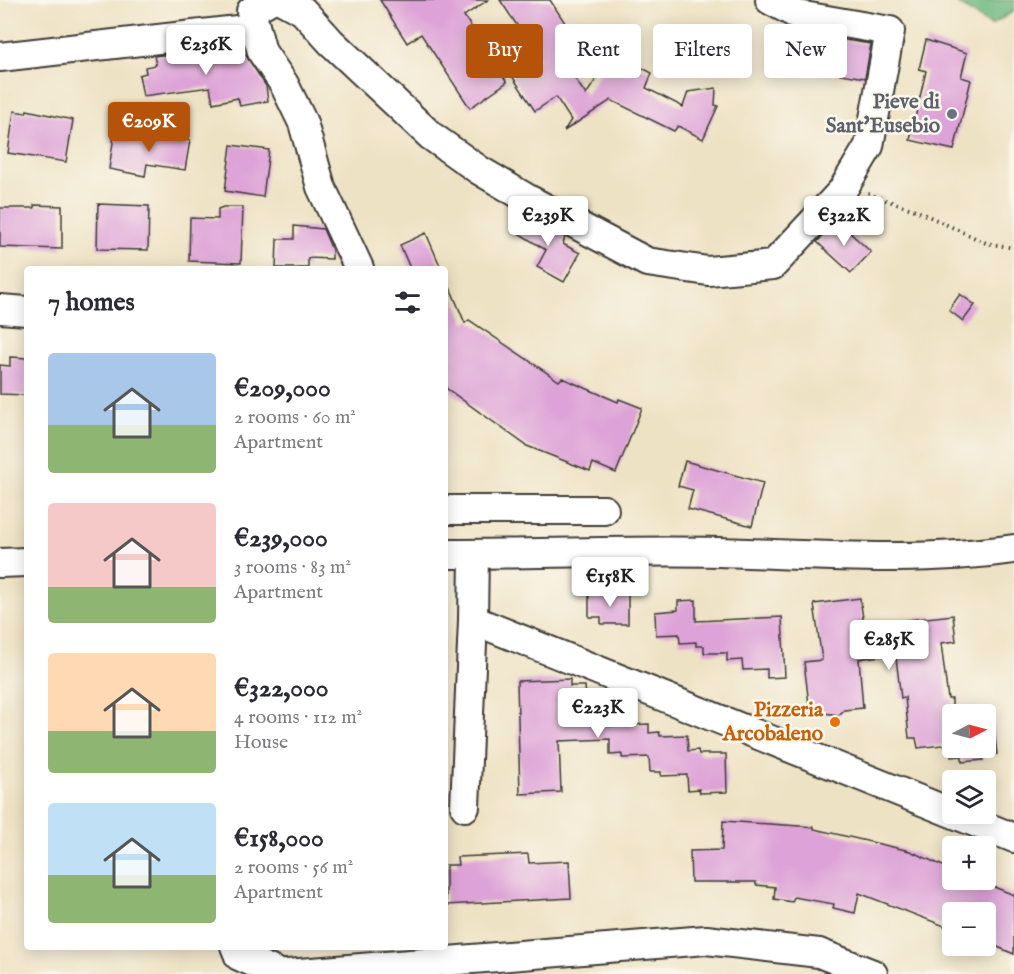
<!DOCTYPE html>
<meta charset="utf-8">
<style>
:root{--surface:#fff;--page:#f7f7f7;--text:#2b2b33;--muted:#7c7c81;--accent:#b45309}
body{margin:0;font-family:"IM FELL English",serif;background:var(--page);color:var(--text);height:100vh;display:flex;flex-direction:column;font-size:22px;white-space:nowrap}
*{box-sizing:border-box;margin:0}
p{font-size:20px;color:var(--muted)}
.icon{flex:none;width:33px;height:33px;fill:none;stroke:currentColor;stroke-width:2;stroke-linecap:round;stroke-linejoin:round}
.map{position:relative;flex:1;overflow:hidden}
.side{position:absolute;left:24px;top:266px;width:424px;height:684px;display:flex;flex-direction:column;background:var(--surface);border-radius:6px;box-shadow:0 3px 15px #0003}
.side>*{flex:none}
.hud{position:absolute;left:466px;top:24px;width:458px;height:54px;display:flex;gap:12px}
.needle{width:39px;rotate:84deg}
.tools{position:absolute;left:942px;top:704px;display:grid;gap:12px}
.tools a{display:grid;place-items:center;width:54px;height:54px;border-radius:6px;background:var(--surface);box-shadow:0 3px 15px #0003;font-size:30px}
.price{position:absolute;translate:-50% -51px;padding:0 14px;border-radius:6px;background:#fff;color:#222;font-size:20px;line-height:39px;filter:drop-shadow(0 2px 3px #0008)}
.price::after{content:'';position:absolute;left:50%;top:36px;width:18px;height:14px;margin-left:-9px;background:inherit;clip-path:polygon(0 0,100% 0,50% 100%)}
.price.on{background:var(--accent);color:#fff}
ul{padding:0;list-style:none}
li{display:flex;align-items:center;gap:18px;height:150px;padding:0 24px}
li span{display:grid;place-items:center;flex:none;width:168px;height:120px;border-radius:6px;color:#555}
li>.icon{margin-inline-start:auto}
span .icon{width:72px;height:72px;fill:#fffc;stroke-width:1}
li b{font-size:26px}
h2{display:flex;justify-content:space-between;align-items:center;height:72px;padding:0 24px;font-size:26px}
.tag{padding:0 21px;border-radius:6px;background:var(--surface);box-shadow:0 3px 15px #0003;font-size:21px;line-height:54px}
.tag.on{background:var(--accent);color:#fff}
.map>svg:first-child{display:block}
.forest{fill:#6fb980;stroke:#466a4e;stroke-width:1.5}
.building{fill:#dda2d7}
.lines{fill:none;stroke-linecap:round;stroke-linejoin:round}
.minor-casing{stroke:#3c3a35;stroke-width:32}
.path{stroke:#3c3a35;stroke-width:4;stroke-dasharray:1.5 4.5;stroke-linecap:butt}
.minor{stroke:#fff;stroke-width:28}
.worship-dot{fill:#6b7280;stroke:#fbf7ec;stroke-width:2}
.food-dot{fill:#e8710a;stroke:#fbf7ec;stroke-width:2}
.labels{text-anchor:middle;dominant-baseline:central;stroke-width:5;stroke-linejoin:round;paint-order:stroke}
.worship-label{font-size:21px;font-weight:bold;fill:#5b616d;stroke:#fbf7ec;text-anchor:end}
.food-label{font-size:21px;font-weight:bold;fill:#c56008;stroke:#fbf7ec;text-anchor:end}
</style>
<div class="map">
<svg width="1014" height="974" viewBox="0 0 1014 974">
<rect width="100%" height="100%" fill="#fbf7ec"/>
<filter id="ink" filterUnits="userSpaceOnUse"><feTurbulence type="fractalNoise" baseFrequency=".0167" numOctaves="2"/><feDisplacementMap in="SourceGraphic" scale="12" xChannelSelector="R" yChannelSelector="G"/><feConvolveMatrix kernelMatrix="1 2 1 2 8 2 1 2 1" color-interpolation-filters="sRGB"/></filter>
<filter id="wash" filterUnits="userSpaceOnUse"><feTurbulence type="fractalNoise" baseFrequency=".008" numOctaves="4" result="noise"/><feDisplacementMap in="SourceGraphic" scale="24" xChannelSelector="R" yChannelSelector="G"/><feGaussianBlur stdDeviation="1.35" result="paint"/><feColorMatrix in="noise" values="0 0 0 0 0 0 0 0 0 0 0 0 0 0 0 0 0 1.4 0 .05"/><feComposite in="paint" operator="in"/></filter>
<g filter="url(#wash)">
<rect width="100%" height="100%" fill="#eee2c4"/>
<!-- forest -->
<polygon class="forest" points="952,0 1014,0 1014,11 991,25"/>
<g id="blocks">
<!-- building -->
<g class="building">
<polygon points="380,0 488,0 464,16 507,82 470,108 421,34 407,43"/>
<polygon points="500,0 550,0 575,38 570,42 576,50 561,58 586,95 607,62 626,74 631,62 652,73 646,88 683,107 688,92 716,88 715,105 718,106 703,139 678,126 674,131 611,100 564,131 571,120 556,97 535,111 512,76 539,58"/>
<polygon points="838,39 871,44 865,78 829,72"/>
<polygon points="926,40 967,53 961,77 971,80 954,150 910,140 926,71 919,69"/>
<polygon points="230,47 232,56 245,54 266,86 268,101 240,106 238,98 213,103 210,87 143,96 139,75 146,73 145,67 156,65 154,56"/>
<polygon points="27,110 73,120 66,162 8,153 14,111 26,113"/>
<polygon points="146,132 190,140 185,170 147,164 145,176 109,169 114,136 144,141"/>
<polygon points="231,145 269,150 263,197 225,191"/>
<polygon points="98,204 149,206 148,250 97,249"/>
<polygon points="34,205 62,206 62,249 0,247 0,208 34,208"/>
<polygon points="223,207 243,207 241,263 189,261 190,218 218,219 218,209"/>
<polygon points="519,213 565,237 563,244 580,253 564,282 537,267 546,250 512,229"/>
<polygon points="837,221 871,252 851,273 817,242"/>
<polygon points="294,226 323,229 332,250 332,259 308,258 308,268 276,268 277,239 294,239"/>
<polygon points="426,233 441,268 410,268 400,245"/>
<polygon points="446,278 465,323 469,320 559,381 562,378 618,402 619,399 642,408 616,473 593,463 590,471 527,446 446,388"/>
<polygon points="960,294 975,305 963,321 949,310"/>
<polygon points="10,357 27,358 27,395 0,394 0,365 10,366"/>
<polygon points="685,461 763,483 752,526 688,509 693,490 678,486"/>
<polygon points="589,594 628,594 628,624 601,624 601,617 589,617"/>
<polygon points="860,598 864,625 953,615 956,641 941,643 948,699 952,699 952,747 986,747 986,714 980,714 992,713 997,754 983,756 983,760 962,762 962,756 951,757 950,744 918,748 916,738 909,738 905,697 901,698 896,658 894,658 893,654 859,659 863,708 844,710 839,715 824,713 824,710 810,713 804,662 822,660 814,604"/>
<polygon points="696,600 696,621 782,617 785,677 767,678 767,669 743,670 742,660 727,661 727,653 704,653 704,646 696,646 696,642 680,643 679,634 656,635 655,612 678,610 678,601"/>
<polygon points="570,679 570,686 585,686 586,698 609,697 610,726 649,724 649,733 659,732 660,736 687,735 688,751 698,750 699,754 726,754 727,792 700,793 699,789 688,790 687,775 661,776 661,772 650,772 649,757 622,758 622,754 610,755 610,739 559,741 561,792 520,794 517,681"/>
<polygon points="723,821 814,827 814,829 910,851 952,870 952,879 974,879 1014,895 1014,954 986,942 986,912 952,912 952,929 859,893 855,913 833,908 834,904 794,897 792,902 774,899 775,887 756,885 756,882 691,882 690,851 722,850"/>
<polygon points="528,854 529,863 569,861 571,898 446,905 446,865 458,865 457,857"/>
</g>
</g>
</g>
<g filter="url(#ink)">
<use href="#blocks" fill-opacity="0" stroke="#3c3a35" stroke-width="1.5"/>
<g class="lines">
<!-- minor casing -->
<g class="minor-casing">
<g id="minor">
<polyline points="270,0 251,11 262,52 284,84 303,123 321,187 359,268"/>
<polyline points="282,0 303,11 331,42 431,136 479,170 528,199 647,262 708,271 773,265 842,191 869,146 890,31 798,15 770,0"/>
<polyline points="0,57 255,28"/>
<polyline points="0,309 27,311"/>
<polyline points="446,510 604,510"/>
<path d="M446 554C536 554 628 550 719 552 818 555 916 563 1014 549"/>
<polyline points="474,554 473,620 1014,838"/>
<polyline points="0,563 27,562"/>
<polyline points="465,807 473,620"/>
<polyline points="235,946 239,956 280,974"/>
<polyline points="287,974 706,940 819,953 873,974"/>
</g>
</g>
<!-- path -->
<polyline class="path" points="868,194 915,210 986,243 1014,248"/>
<!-- minor -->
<use href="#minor" class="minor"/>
</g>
</g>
<!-- markers -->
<circle class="worship-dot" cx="952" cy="114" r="6"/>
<circle class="food-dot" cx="835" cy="722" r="6"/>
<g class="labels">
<!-- worship labels -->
<g class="worship-label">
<text x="940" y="102">Pieve di<tspan x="940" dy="24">Sant'Eusebio</tspan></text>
</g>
<!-- food labels -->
<g class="food-label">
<text x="823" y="710">Pizzeria<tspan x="823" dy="24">Arcobaleno</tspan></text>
</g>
</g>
</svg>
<div class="tools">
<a><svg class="needle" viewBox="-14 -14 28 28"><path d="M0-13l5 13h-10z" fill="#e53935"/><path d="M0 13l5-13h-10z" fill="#7c7c81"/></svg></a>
<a><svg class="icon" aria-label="layers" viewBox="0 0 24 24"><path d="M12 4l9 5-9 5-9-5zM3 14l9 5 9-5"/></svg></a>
<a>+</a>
<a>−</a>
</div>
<b class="price" style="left:206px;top:76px">€236K</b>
<b class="price on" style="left:149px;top:153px">€209K</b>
<b class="price" style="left:548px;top:247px">€239K</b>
<b class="price" style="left:844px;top:247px">€322K</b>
<b class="price" style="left:610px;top:608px">€158K</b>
<b class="price" style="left:889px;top:671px">€285K</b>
<b class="price" style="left:598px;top:739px">€223K</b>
<div class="hud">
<a class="tag on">Buy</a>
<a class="tag">Rent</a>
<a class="tag">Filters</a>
<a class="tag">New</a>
</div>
<section class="side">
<h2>7 homes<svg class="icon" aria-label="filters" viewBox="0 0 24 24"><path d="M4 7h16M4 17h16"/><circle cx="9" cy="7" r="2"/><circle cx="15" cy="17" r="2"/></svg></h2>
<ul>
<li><span style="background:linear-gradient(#a9c7e8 60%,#8fb573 0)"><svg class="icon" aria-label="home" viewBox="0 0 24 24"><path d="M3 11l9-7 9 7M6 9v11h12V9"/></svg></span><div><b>€209,000</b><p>2 rooms · 60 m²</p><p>Apartment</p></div></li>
<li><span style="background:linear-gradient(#f6c9c9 70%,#8fb573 0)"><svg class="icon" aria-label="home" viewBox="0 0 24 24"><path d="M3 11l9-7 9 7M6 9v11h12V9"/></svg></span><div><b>€239,000</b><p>3 rooms · 83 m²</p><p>Apartment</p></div></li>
<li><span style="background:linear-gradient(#ffd9b3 65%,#8fb573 0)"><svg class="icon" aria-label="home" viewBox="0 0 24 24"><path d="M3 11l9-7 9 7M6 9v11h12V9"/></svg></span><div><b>€322,000</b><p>4 rooms · 112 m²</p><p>House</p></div></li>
<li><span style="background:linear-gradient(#bfe0f5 60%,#8fb573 0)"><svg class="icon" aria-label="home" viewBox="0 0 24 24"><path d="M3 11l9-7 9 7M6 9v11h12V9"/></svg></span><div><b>€158,000</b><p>2 rooms · 56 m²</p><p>Apartment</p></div></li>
</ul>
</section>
</div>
